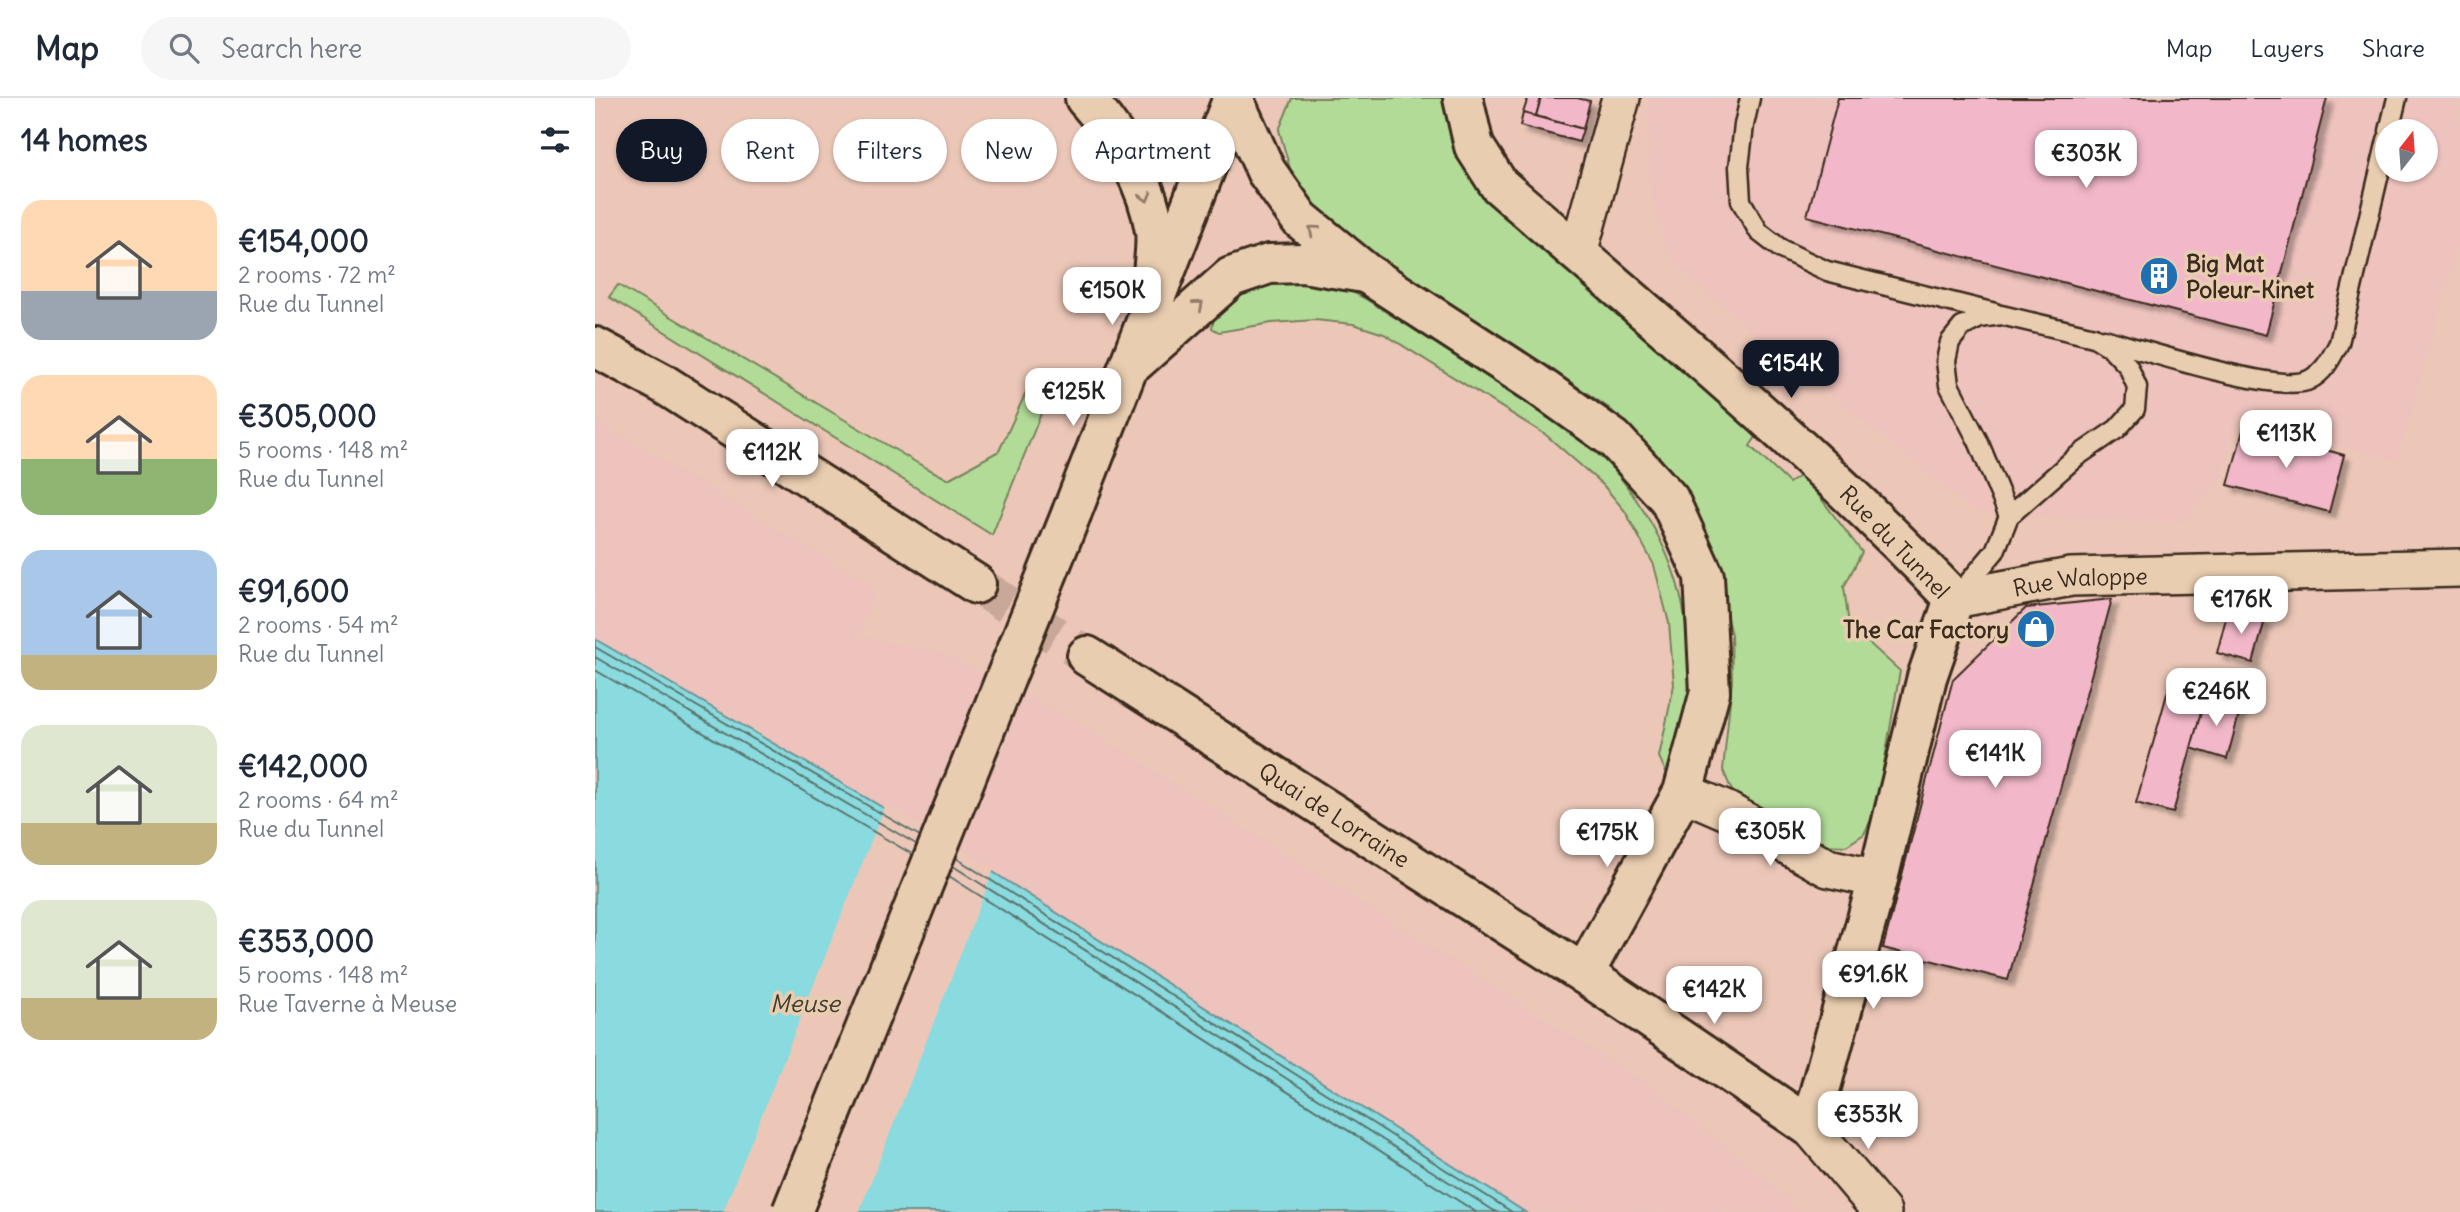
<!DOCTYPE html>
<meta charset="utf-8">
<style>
:root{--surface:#fff;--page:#f6f6f7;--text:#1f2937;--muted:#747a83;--line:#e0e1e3;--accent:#111827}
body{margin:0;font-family:Delius,sans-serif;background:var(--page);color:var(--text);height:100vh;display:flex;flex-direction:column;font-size:26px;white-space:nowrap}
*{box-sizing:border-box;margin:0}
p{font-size:23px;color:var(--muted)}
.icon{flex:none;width:38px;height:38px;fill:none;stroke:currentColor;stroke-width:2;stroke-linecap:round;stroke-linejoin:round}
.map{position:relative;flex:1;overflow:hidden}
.details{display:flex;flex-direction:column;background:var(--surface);width:595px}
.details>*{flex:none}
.hud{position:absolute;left:21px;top:21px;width:665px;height:63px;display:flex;gap:14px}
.needle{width:46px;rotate:17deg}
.tools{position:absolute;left:1780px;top:21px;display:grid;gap:14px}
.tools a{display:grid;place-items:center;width:63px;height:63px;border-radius:50%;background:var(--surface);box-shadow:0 2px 5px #0004;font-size:35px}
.price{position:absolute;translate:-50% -60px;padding:0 16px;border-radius:14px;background:#fff;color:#222;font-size:23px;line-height:46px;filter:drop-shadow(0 2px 4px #0008)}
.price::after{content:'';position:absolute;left:50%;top:42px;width:21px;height:16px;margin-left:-10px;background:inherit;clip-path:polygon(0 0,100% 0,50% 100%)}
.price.active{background:var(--accent);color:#fff}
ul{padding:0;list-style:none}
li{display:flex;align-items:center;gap:21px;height:175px;padding:0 21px}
li span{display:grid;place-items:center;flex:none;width:196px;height:140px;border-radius:21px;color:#555}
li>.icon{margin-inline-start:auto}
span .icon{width:84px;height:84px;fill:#fffc;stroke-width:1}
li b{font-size:30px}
h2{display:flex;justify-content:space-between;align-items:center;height:84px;padding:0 21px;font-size:30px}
.chip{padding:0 24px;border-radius:32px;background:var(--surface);box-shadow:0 2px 5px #0004;font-size:24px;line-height:63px}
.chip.active{background:var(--accent);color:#fff}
header{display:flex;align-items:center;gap:42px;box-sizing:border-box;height:98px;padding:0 35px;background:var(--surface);border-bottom:2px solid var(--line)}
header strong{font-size:33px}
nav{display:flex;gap:38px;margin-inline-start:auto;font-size:24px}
.search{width:490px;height:63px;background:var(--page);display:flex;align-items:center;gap:18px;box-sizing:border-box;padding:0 24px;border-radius:38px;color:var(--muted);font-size:26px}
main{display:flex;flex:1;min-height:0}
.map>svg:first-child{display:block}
.built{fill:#eec2bd;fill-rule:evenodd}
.green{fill:#b2db98;stroke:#76825b;stroke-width:2}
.water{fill:#89dbdf;stroke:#6a9492;stroke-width:2}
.pier{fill:#ecc7b8}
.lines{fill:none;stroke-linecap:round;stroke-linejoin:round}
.shore{stroke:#5a716b;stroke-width:2}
.building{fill:#f2b8c9;stroke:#3b2a1e;stroke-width:2;filter:url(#shadow)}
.secondary-tunnel{stroke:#c9a899;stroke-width:38;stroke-dasharray:38 19;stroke-linecap:butt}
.lane-casing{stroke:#3b2a1e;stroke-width:23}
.street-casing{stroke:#3b2a1e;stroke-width:42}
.secondary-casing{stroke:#3b2a1e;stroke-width:44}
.lane{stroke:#e9cdb0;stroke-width:18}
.street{stroke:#e9cdb0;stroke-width:37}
.secondary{stroke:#e9cdb0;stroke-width:38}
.secondary-bridge-casing{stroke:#3b2a1e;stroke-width:44;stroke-linecap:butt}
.secondary-bridge{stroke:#e9cdb0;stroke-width:38}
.oneway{stroke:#927c67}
.labels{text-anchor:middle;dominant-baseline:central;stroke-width:7;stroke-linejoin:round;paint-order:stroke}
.poi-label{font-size:23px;font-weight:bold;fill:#3b2a1e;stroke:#e9cdb0;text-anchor:start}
.street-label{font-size:23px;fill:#3b2a1e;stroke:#e9cdb0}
.water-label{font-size:24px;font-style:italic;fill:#433c31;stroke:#e9cdb0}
</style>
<header>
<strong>Map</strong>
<div class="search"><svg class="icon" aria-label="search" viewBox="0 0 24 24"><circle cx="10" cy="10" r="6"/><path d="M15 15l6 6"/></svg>Search here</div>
<nav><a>Map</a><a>Layers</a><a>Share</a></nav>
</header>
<main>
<section class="details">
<h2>14 homes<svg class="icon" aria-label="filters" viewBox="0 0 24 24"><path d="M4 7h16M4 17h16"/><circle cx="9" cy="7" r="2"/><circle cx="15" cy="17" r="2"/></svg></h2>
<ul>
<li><span style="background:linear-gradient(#ffd9b3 65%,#9aa5b1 0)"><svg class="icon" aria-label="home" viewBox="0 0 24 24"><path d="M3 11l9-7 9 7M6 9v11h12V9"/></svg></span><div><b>€154,000</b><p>2 rooms · 72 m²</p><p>Rue du Tunnel</p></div></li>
<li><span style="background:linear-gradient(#ffd9b3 60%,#8fb573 0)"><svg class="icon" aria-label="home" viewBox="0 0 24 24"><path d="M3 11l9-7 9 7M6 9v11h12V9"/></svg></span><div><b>€305,000</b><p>5 rooms · 148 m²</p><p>Rue du Tunnel</p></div></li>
<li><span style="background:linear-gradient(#a9c7e8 75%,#c2b280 0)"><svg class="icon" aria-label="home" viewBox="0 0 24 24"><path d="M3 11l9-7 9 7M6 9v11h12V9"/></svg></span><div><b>€91,600</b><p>2 rooms · 54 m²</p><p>Rue du Tunnel</p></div></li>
<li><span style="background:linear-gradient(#dfe7d0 70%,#c2b280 0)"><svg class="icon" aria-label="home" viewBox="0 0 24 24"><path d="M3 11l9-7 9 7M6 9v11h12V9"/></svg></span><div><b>€142,000</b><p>2 rooms · 64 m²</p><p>Rue du Tunnel</p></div></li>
<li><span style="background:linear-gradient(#dfe7d0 70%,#c2b280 0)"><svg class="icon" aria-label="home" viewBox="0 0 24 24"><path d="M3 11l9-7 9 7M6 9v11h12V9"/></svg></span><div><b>€353,000</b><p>5 rooms · 148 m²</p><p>Rue Taverne à Meuse</p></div></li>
</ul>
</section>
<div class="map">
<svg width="1865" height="1114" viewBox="0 0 1865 1114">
<defs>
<filter id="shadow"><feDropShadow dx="6" dy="6" stdDeviation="2" flood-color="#0004"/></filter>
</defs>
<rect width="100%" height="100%" fill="#ecc7b8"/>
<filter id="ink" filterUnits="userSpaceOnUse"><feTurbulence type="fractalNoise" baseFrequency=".0143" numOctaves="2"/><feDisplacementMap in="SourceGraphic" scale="14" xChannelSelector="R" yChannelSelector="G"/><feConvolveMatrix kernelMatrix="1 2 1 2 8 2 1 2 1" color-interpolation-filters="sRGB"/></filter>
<g filter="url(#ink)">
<!-- built -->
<g class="built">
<path d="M1054 0H1865V141L1802 363 1643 320 1624 385 1588 424 1414 418 1375 411 1136 215 1075 161 1055 93ZM1792 33H1830V72H1792Z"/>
<polygon points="0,322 282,490 264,538 350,556 462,613 508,640 1058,990 1186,1094 1205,1114 930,1114 398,774 0,541"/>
</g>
<!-- green -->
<g class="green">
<polygon points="697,0 866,0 854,19 1163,336 1155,348 1194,385 1207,376 1267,454 1249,489 1254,527 1305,573 1281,712 1269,736 1251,748 1230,747 1149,706 1136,691 1128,672 1137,583 1136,537 1122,480 1099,415 1066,361 1014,310 922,248 767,150 700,88 684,32"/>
<path d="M662 182 736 183 769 200C814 228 858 257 903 286 940 310 978 333 1010 363 1022 373 1031 387 1040 400 1080 457 1096 514 1094 584 1093 605 1089 662 1071 674L1064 659 1079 587 1074 525 1059 467 1030 413 1008 387 951 337 789 236 758 226 720 222 677 225 624 234 617 230 620 215Z"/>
<polygon points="23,187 324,366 353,381 404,353 433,290 464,271 397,437 14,199"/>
</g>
<!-- water -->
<polygon class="water" points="0,541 398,774 930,1114 0,1114"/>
<!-- pier -->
<polygon class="pier" points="291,706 399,771 264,1114 128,1114"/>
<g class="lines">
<!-- shore -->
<g class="shore">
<polyline points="0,549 325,738"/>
<polyline points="0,559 321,746"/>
<polyline points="0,572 317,756"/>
<polyline points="361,760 917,1114"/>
<polyline points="358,768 901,1114"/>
<polyline points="354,778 881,1114"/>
</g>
</g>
<!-- building -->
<g class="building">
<polygon points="933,0 946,0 941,18 928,15"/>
<polygon points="946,0 982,0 995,3 988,31 941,18"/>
<polygon points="1243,0 1732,0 1671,237 1212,118"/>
<polygon points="928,15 988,31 984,44 925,28"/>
<polygon points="1649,329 1749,357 1734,414 1633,387"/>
<polygon points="1517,501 1413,882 1288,850 1358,581 1431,510"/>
<polygon points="1633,512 1670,522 1658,565 1622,555"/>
<polygon points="1628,582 1652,589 1646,609 1622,603"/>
<polygon points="1574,589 1610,600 1578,715 1541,705"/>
<polygon points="1610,600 1646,609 1632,661 1596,650"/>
</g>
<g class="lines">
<!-- secondary-tunnel -->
<polyline class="secondary-tunnel" points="381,486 492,558"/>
<!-- lane casing -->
<g class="lane-casing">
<g id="lane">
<polyline points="1155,0 1149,27 1144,69 1146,103 1164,134 1186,151 1232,173 1400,215"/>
<polyline points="1794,33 1802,0"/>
<path d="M1509 241C1545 251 1686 297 1714 282 1730 274 1736 260 1744 245L1792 42"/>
<polyline points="1364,496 1400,453 1414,418 1481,359 1522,331 1540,311 1542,289 1533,268 1515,249 1499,239 1406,217 1385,220 1367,229 1355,244 1351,263 1354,287 1383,343 1414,418"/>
</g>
</g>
<!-- street casing -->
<g class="street-casing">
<g id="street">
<polyline points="983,155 1026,0"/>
<path id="s1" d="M1359 501 1476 479 1865 470"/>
<polyline points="1088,694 1132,713 1233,770 1283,781"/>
<polyline points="1215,1029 1287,1114"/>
</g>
</g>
<!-- secondary casing -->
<g class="secondary-casing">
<g id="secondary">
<path d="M490 0C523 37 552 82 560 133 562 148 558 166 558 181"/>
<polyline points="638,0 671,73 705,121 771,175 940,285 1019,341 1074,401 1109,478 1115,594 1088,694 989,876"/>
<polyline points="0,249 67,285 381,486"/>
<polyline points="539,265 636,179 674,166 708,165 769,175"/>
<polyline points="477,414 638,0"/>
<path id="s2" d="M492 558 989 876 1215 1029 1283 781 1332 579 1359 501C1218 353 1059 222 904 87L879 48 868 0"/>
</g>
</g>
<!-- lane -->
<use href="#lane" class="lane"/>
<!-- street -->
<use href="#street" class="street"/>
<!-- secondary -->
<use href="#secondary" class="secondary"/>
<!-- secondary-bridge casing -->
<g class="secondary-bridge-casing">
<polyline id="secondary-bridge" points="197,1114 477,414"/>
</g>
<!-- secondary-bridge -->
<use href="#secondary-bridge" class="secondary-bridge"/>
</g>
<!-- one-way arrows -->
<defs><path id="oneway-chevron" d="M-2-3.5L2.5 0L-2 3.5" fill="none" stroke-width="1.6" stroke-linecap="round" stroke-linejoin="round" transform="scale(1.75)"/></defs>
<g class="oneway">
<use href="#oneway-chevron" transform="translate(551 99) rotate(75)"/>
<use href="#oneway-chevron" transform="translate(718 132) rotate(-141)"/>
<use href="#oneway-chevron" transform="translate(604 207) rotate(-41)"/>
</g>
</g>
<!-- icons -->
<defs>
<g id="building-disc" transform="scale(2.0125)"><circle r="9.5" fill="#1f6fb2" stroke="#e9cdb0"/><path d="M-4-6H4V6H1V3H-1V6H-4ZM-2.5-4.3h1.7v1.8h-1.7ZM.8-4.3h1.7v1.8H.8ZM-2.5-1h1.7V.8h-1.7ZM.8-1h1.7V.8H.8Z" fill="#fff"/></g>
<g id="shop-disc" transform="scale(2.0125)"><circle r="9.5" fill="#1f6fb2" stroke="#e9cdb0"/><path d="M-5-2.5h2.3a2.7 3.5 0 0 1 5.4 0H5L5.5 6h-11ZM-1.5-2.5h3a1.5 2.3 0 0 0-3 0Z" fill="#fff"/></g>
</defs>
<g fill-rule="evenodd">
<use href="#building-disc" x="1564" y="178"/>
<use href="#shop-disc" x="1441" y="531"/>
</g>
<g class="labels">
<!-- poi labels -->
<g class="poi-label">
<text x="1591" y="165">Big Mat<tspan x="1591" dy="26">Poleur-Kinet</tspan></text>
<text x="1414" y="531" text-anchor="end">The Car Factory</text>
</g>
<!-- street labels -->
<g class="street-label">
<text transform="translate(1300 444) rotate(46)">Rue du Tunnel</text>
<text stroke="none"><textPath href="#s1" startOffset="128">Rue Waloppe</textPath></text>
<text stroke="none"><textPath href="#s2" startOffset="294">Quai de Lorraine</textPath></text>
</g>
<!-- water labels -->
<g class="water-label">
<text x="210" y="905">Meuse</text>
</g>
</g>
</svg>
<div class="tools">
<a><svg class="needle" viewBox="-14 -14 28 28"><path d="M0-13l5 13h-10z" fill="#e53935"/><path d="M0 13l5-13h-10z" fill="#747a83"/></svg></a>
</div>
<b class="price" style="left:1491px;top:92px">€303K</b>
<b class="price" style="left:517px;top:229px">€150K</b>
<b class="price active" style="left:1196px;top:302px">€154K</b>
<b class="price" style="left:478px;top:330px">€125K</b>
<b class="price" style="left:1691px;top:372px">€113K</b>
<b class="price" style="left:177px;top:391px">€112K</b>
<b class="price" style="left:1646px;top:538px">€176K</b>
<b class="price" style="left:1621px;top:630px">€246K</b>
<b class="price" style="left:1400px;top:692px">€141K</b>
<b class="price" style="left:1175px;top:770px">€305K</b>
<b class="price" style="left:1012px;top:771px">€175K</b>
<b class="price" style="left:1278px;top:913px">€91.6K</b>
<b class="price" style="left:1119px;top:928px">€142K</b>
<b class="price" style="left:1273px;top:1053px">€353K</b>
<div class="hud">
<a class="chip active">Buy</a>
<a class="chip">Rent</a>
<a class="chip">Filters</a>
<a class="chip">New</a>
<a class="chip">Apartment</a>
</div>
</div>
</main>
